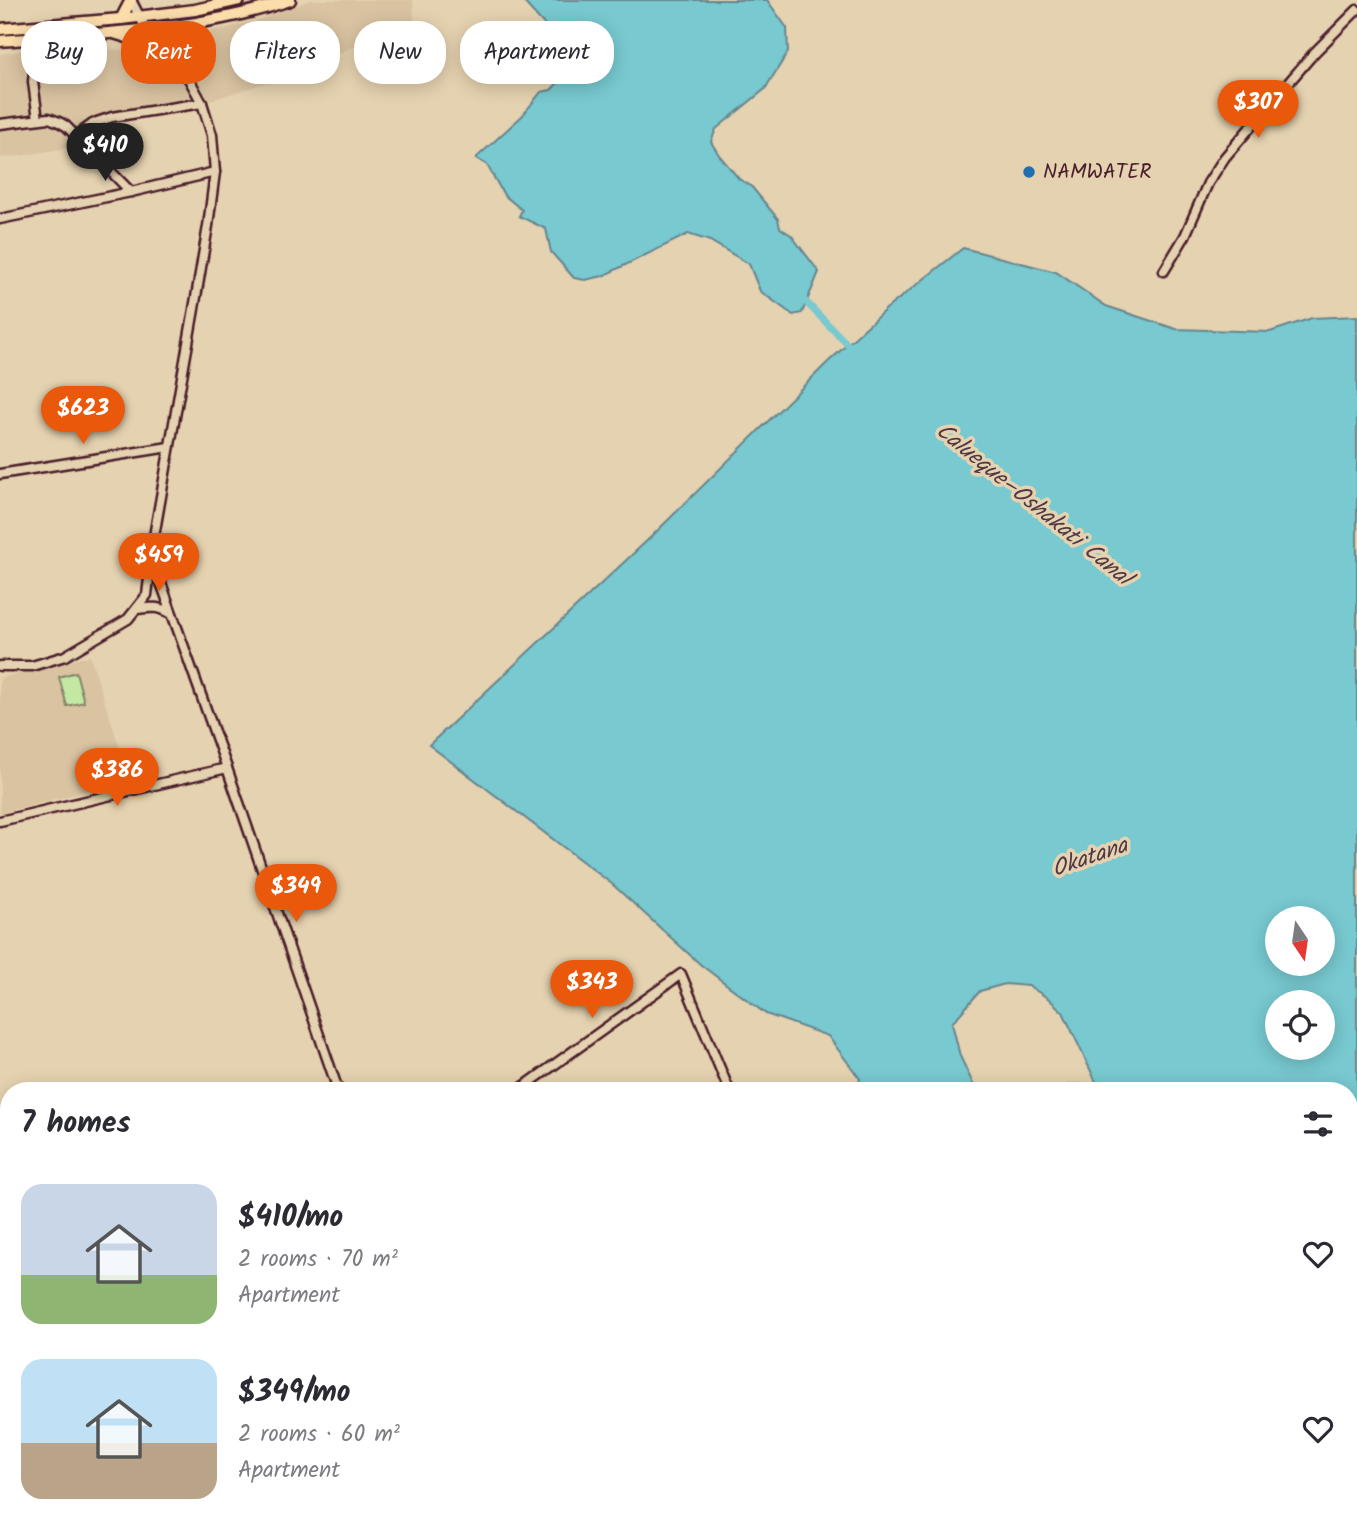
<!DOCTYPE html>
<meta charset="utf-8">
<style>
:root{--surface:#fff;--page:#f7f7f7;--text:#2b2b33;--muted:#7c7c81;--accent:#ea580c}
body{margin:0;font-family:Kalam,sans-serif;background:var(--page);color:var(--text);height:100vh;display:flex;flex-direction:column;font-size:26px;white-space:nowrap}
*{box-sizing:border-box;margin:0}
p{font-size:23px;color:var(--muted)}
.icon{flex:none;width:38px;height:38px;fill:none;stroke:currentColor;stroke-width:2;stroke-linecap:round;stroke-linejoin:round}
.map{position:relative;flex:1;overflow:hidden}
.sheet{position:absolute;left:0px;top:1082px;width:1358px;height:450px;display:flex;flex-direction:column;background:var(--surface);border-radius:28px 28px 0 0;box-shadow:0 4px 18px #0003}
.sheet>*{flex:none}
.guide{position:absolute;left:21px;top:21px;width:700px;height:63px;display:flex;gap:14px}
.needle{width:46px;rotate:167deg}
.buttons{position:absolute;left:1265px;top:906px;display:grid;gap:14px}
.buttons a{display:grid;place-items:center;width:70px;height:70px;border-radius:50%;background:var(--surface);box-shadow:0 4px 18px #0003;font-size:35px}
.price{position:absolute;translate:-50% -60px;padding:0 16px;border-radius:24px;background:var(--accent);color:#fff;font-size:23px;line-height:46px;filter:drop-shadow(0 2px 4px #0008)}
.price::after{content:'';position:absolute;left:50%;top:42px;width:21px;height:16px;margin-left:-10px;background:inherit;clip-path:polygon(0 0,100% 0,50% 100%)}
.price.on{background:#222;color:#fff}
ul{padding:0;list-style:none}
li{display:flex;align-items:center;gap:21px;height:175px;padding:0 21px}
li span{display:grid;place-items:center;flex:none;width:196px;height:140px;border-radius:21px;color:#555}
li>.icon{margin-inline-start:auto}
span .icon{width:84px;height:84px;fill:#fffc;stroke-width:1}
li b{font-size:30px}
h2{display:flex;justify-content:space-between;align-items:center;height:84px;padding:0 21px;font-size:30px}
.pill{padding:0 24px;border-radius:28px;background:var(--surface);box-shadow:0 4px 18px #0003;font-size:24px;line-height:63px}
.pill.on{background:var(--accent);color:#fff}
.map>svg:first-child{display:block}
.built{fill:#d9c3a1}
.green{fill:#c2e8a3;stroke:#868467;stroke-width:2}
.water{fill:#78c9d0;stroke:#66858e;stroke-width:2;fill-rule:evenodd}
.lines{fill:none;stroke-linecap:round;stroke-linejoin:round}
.canal{stroke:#78c9d0;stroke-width:7}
.minor-casing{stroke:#4a1f2b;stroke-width:13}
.major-casing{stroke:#4a1f2b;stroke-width:15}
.minor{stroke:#e5d2b0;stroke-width:8}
.major{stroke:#faddab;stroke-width:10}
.poi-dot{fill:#1f6fb2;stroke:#e5d2b0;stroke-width:2.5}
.labels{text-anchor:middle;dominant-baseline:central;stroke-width:7;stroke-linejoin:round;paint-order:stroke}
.poi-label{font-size:21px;fill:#4a1f2b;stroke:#e5d2b0;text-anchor:start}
.water-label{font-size:23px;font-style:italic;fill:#513844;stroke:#e5d2b0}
</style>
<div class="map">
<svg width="1357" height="1531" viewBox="0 0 1357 1531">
<rect width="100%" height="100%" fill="#e5d2b0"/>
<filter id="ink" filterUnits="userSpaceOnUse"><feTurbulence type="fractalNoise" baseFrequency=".0143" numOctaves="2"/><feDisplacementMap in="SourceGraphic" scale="14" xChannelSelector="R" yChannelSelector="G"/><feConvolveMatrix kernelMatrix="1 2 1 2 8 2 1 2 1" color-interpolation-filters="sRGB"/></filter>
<g filter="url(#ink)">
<!-- built -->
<g class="built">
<polygon points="311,0 413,0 414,23 385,39 348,49 280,78 202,103 94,123 85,145 7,158 0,157 0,54 39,48 135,50 171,56 184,43 200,34 256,21"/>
<polygon points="90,656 130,780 0,813 0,678"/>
</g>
<!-- green -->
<polygon class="green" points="76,672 84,702 67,706 59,677"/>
<!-- water -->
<g class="water">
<polygon points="522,0 767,0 787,28 788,52 765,89 716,129 711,142 719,155 739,179 751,186 778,219 780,228 791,235 819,272 802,313 793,315 760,291 749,264 710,241 688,234 603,276 585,280 574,278 551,252 546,229 519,216 522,210 504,195 487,165 476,158 522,116 541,92 551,90 578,62"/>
<path d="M963 248 1056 272 1106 306 1176 329 1270 332 1312 318 1357 316V1118L1349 1117V1090H1070L1069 1085 1097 1084 1063 1012 1049 999 1029 986 1005 984 980 991 952 1023 960 1056 974 1086V1090H857L860 1079 828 1036 766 1014 701 965 612 884 429 745 652 536 828 362 886 309ZM1278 919H1323V964H1278ZM1278 1003H1323V1048H1278Z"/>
<polygon points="1112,1523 1249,1523 1254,1531 1121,1531"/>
</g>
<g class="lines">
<!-- canal -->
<polyline class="canal" points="806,302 852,349"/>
<!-- minor casing -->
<g class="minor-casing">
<g id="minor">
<polyline points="131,0 146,29 189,79 202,103 212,135 215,172 208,226 194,309 153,542 152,554 159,577 227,768 338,1090"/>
<polyline points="38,119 33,82 34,70 41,38"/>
<polyline points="0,124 49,118 59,122 66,126 76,136 131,192"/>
<polyline points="76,136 94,123 112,117 202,103"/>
<polyline points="0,219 131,192 215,172"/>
<polyline points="1164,271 1185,236 1208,183 1225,157 1314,53 1357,10"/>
<polyline points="0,474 169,447"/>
<path d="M137 609C152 607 159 606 172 614"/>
<polyline points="0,666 32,666 65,656 128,619 147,595 151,562"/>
<polyline points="0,821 227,768"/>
<polyline points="519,1090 681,974 729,1090"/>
<polyline points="0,1138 9,1139"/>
<polyline points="0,1480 9,1453"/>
<polyline points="138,1522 141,1531"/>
<polyline points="228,1522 231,1531"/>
<polyline points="487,1522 491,1531"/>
<polyline points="1074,1522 1083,1531"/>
<polyline points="71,1531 75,1522"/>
<polyline points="192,1531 211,1522"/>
<polyline points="407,1531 429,1522"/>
</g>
</g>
<!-- major casing -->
<g class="major-casing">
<g id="major">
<polyline points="121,19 131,0"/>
<polyline points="0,29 121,19 195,10 239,0"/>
<polyline points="114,33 143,42 155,48 179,66"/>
<path d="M0 41C97 33 197 32 290 0"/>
<polyline points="171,56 172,41 186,25"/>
</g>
</g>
<!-- minor -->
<use href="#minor" class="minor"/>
<!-- major -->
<use href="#major" class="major"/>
</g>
</g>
<!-- markers -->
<circle class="poi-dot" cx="1029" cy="172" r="7"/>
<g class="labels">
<!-- poi labels -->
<g class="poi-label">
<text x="1043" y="172">NAMWATER</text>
</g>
<!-- water labels -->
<g class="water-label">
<text transform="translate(1033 505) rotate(39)">Calueque–Oshakati Canal</text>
<text transform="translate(1090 858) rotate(-19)">Okatana</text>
</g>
</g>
</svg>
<div class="buttons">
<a><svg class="needle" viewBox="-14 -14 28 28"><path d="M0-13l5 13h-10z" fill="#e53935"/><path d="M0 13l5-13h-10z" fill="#7c7c81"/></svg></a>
<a><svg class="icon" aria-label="locate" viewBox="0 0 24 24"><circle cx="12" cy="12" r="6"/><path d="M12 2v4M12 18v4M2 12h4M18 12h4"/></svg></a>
</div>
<b class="price" style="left:1258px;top:140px">$307</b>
<b class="price on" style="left:105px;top:183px">$410</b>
<b class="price" style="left:83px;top:446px">$623</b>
<b class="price" style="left:159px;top:593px">$459</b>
<b class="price" style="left:117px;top:808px">$386</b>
<b class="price" style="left:296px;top:924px">$349</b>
<b class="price" style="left:592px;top:1020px">$343</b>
<div class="guide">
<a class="pill">Buy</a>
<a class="pill on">Rent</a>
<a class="pill">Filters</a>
<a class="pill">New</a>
<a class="pill">Apartment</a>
</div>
<section class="sheet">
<h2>7 homes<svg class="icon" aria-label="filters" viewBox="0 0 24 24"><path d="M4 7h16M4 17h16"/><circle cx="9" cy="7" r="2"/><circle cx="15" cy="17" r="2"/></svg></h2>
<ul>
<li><span style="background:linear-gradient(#c9d6e8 65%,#8fb573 0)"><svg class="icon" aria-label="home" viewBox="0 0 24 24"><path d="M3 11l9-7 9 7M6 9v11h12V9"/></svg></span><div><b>$410/mo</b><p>2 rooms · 70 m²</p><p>Apartment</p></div><svg class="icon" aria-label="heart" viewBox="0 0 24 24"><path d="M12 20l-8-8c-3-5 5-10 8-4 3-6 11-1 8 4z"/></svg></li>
<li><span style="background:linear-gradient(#bfe0f5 60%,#b9a48a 0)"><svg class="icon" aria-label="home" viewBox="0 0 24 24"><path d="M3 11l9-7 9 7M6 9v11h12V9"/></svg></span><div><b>$349/mo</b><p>2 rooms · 60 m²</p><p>Apartment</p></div><svg class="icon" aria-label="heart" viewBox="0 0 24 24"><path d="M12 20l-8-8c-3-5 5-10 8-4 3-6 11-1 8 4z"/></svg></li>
</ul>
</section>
</div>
